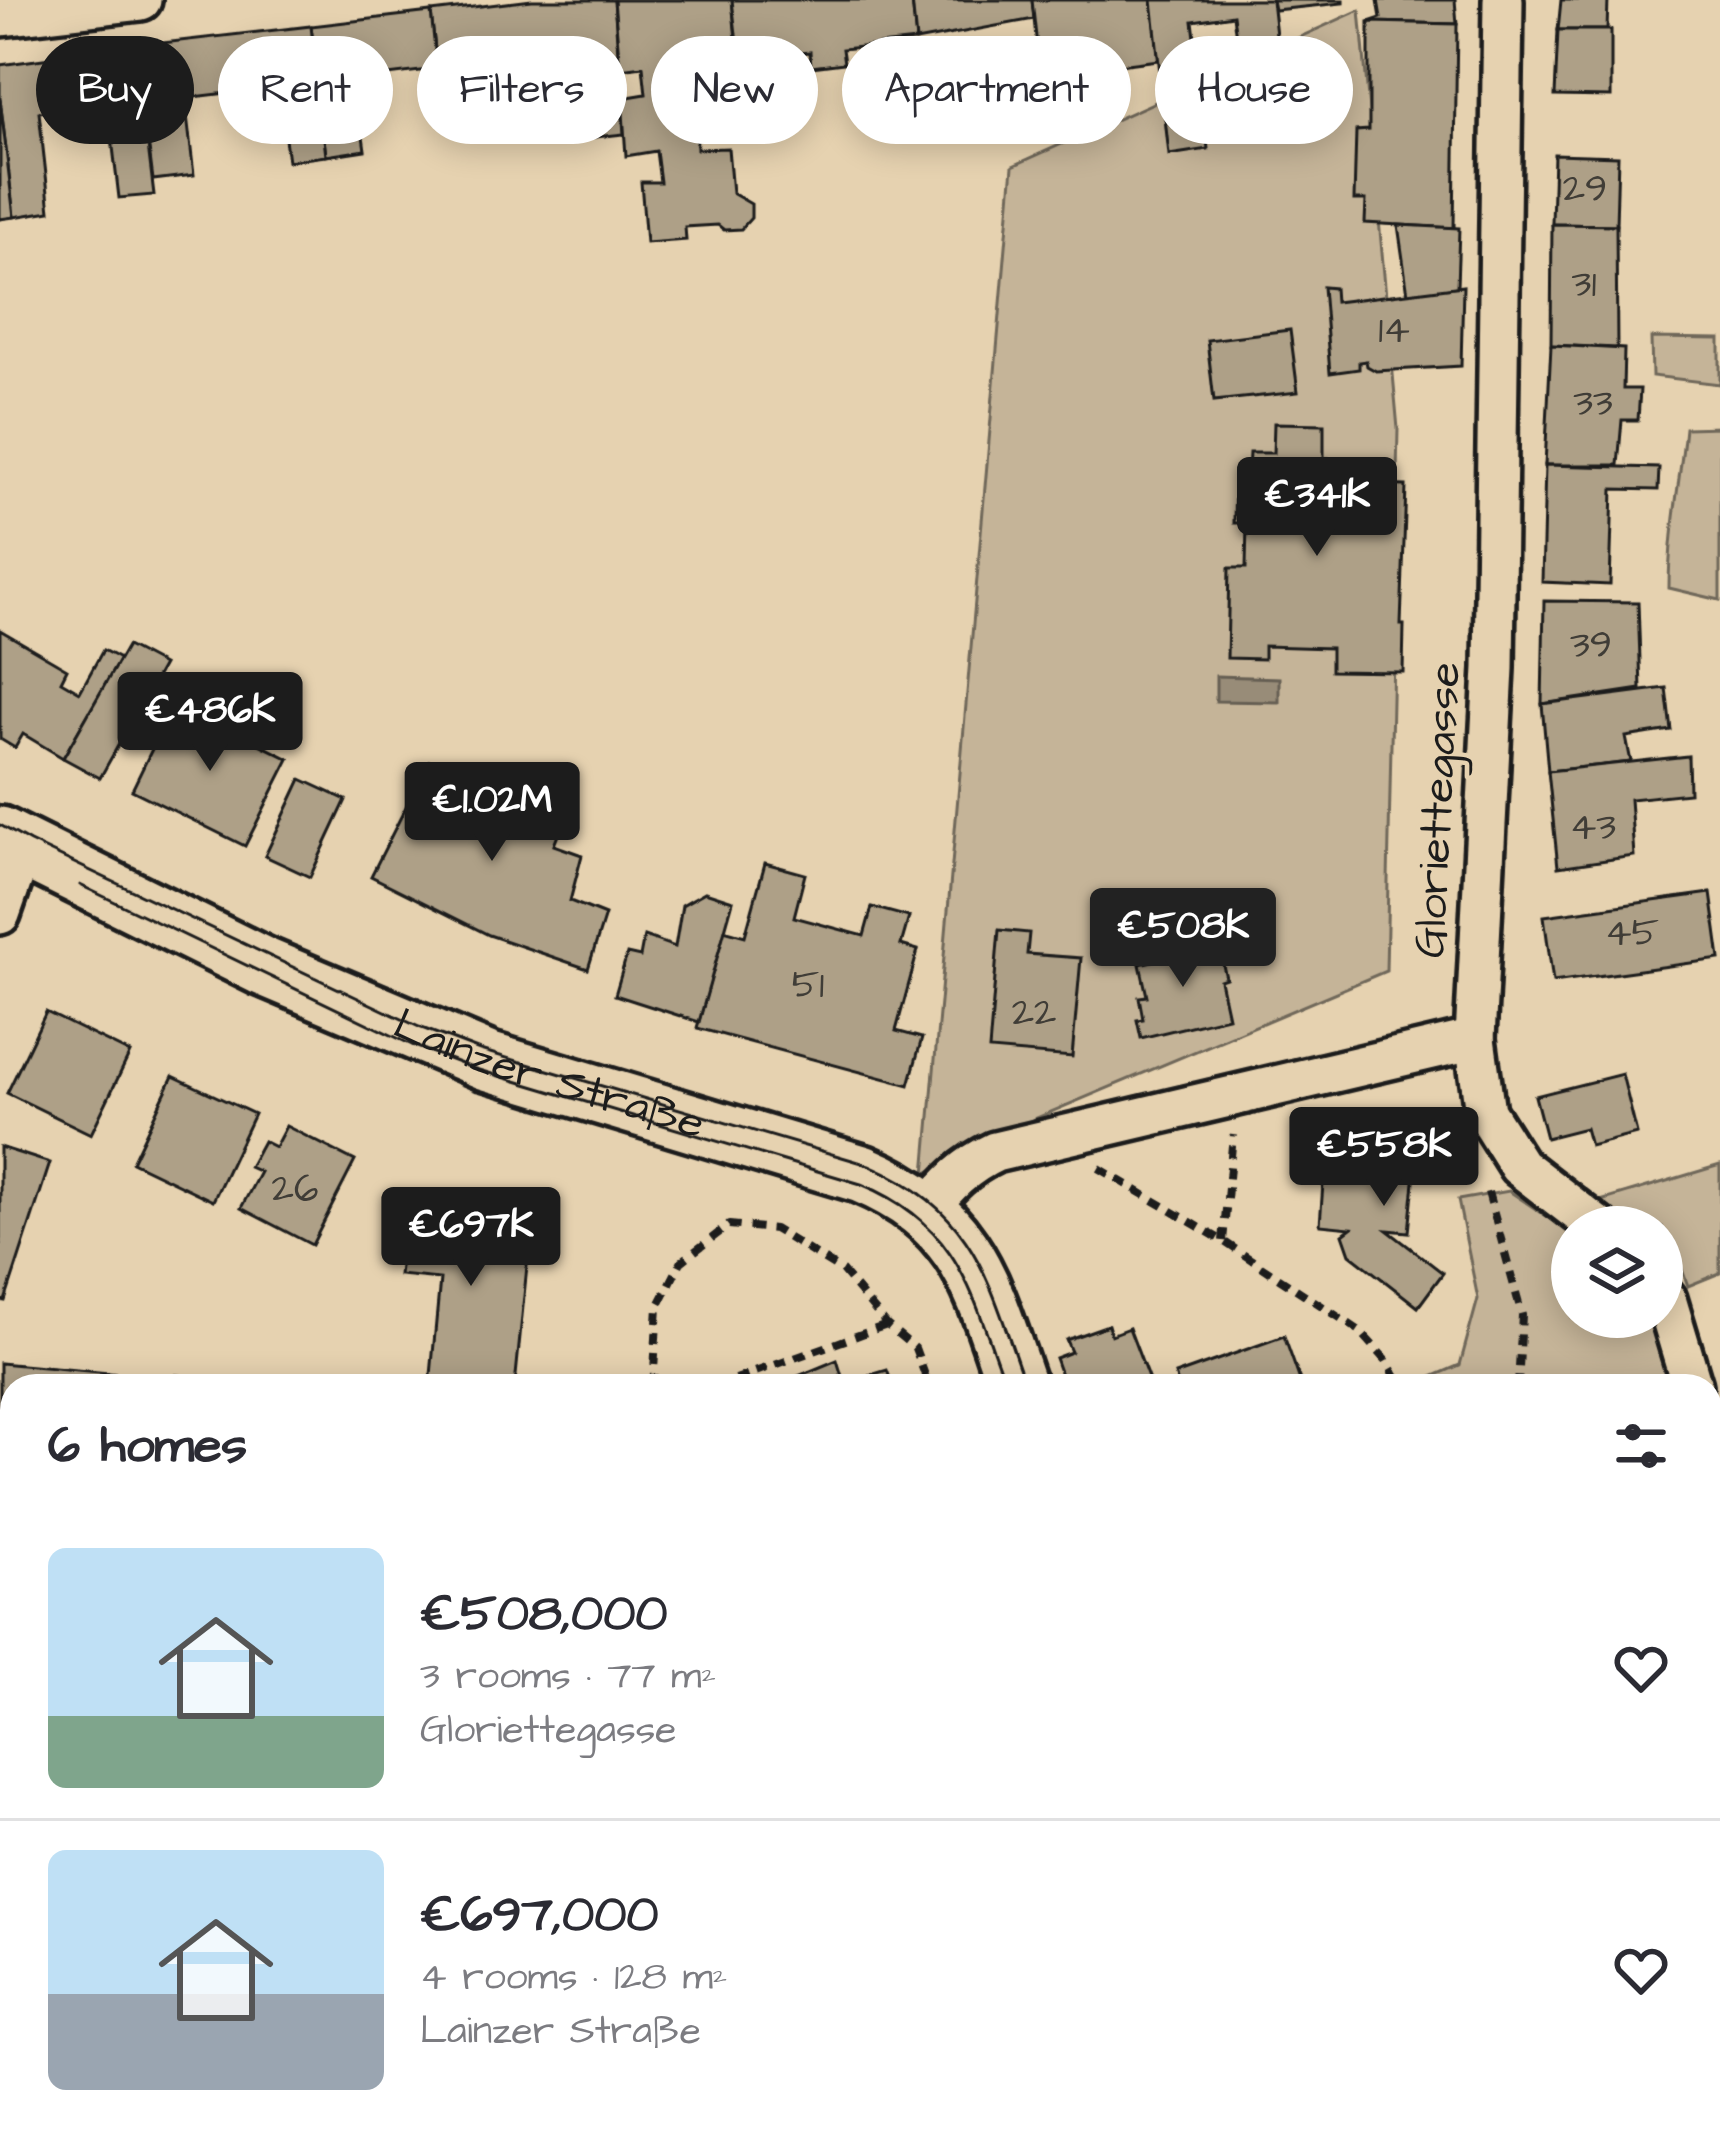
<!DOCTYPE html>
<meta charset="utf-8">
<style>
:root{--surface:#fff;--page:#f7f7f7;--text:#2b2b33;--muted:#7c7c81;--line:#e1e1e2;--accent:#1c1c1c}
body{margin:0;font-family:"Architects Daughter",sans-serif;background:var(--page);color:var(--text);height:100vh;display:flex;flex-direction:column;font-size:45px;white-space:nowrap}
*{box-sizing:border-box;margin:0}
p{font-size:39px;color:var(--muted)}
.icon{flex:none;width:66px;height:66px;fill:none;stroke:currentColor;stroke-width:2;stroke-linecap:round;stroke-linejoin:round}
.map{position:relative;flex:1;overflow:hidden}
.panel{position:absolute;left:0px;top:1374px;width:1722px;height:771px;display:flex;flex-direction:column;background:var(--surface);border-radius:36px 36px 0 0;box-shadow:0 6px 30px #0003}
.panel>*{flex:none}
.guide{position:absolute;left:36px;top:36px;width:1650px;height:108px;display:flex;gap:24px}
.buttons{position:absolute;left:1551px;top:1206px;display:grid;gap:24px}
.buttons a{display:grid;place-items:center;width:132px;height:132px;border-radius:50%;background:var(--surface);box-shadow:0 6px 30px #0003;font-size:60px}
.price{position:absolute;translate:-50% -102px;padding:0 27px;border-radius:12px;background:var(--accent);color:#fff;font-size:39px;line-height:78px;filter:drop-shadow(0 3px 6px #0008)}
.price::after{content:'';position:absolute;left:50%;top:72px;width:36px;height:27px;margin-left:-18px;background:inherit;clip-path:polygon(0 0,100% 0,50% 100%)}
.price.current{background:#222;color:#fff}
ul{padding:0;list-style:none}
li{display:flex;align-items:center;gap:36px;height:300px;padding:0 48px}
li+li{border-top:3px solid var(--line)}
li span{display:grid;place-items:center;flex:none;width:336px;height:240px;border-radius:18px;color:#555}
li>.icon{margin-inline-start:auto}
span .icon{width:144px;height:144px;fill:#fffc;stroke-width:1}
li b{font-size:51px}
h2{display:flex;justify-content:space-between;align-items:center;height:144px;padding:0 48px;font-size:51px}
.pill{padding:0 42px;border-radius:54px;background:var(--surface);box-shadow:0 6px 30px #0003;font-size:42px;line-height:108px}
.pill.current{background:var(--accent);color:#fff}
.map>svg:first-child{display:block}
.green{fill:#c5b498;stroke:#70685a;stroke-width:3}
.water{fill:#988c78;stroke:#665f53;stroke-width:3}
.building{fill:#aea087;stroke:#1c1c1c;stroke-width:3}
.lines{fill:none;stroke-linecap:round;stroke-linejoin:round}
.street-casing{stroke:#1c1c1c;stroke-width:48}
.secondary-casing{stroke:#1c1c1c;stroke-width:66}
.path{stroke:#1c1c1c;stroke-width:8;stroke-dasharray:12 9;stroke-linecap:butt}
.street{stroke:#e6d2b0;stroke-width:39}
.secondary{stroke:#e6d2b0;stroke-width:57}
.tram{stroke:#1c1c1c;stroke-width:3}
.labels{text-anchor:middle;dominant-baseline:central;stroke-width:9;stroke-linejoin:round;paint-order:stroke}
.number-label{font-size:39px;fill:#403d37}
.street-label{font-size:45px;fill:#1c1c1c;stroke:#e6d2b0}
</style>
<div class="map">
<svg width="1720" height="2143" viewBox="0 0 1720 2143">
<rect width="100%" height="100%" fill="#e6d2b0"/>
<filter id="ink" filterUnits="userSpaceOnUse"><feTurbulence type="fractalNoise" baseFrequency=".00833" numOctaves="2"/><feDisplacementMap in="SourceGraphic" scale="24" xChannelSelector="R" yChannelSelector="G"/><feConvolveMatrix kernelMatrix="1 2 1 2 8 2 1 2 1" color-interpolation-filters="sRGB"/></filter>
<g filter="url(#ink)">
<!-- green -->
<g class="green">
<polygon points="1360,10 1398,429 1386,971 994,1136 925,1174 1013,166"/>
<polygon points="1651,338 1720,339 1720,384 1652,376"/>
<path d="M1720 427V600L1669 588C1669 535 1680 481 1685 428Z"/>
<polygon points="1720,1165 1720,1273 1688,1286 1671,1239 1662,1236 1662,1227 1638,1227 1594,1203"/>
<polygon points="1509,1191 1572,1233 1572,1317 1653,1317 1674,1386 1411,1386 1460,1365 1478,1299 1458,1200"/>
<polygon points="1710,1500 1720,1534 1720,2143 1693,2143 1689,2133 1710,2133"/>
</g>
<!-- water -->
<polygon class="water" points="1216,676 1279,678 1279,702 1216,701"/>
<!-- building -->
<g class="building">
<polygon points="532,0 614,0 624,134 586,138 577,58 437,69 431,12"/>
<polygon points="614,0 732,0 743,107 713,109 712,100 706,101 704,71 677,74 682,123 696,123 697,149 728,148 732,193 751,204 751,218 741,229 724,230 718,225 685,227 686,240 646,243 641,182 660,182 656,151 626,156 622,98 646,94 643,66 620,69"/>
<polygon points="732,0 912,0 916,41 842,49 844,63 811,67 810,52 739,60"/>
<polygon points="912,0 1032,0 1034,19 916,41"/>
<polygon points="1032,0 1152,0 1159,60 1040,75"/>
<polygon points="1152,0 1272,0 1284,105 1245,109 1233,15 1193,21 1208,149 1169,155"/>
<polygon points="1272,0 1343,0 1343,3 1274,10"/>
<polygon points="1378,0 1455,0 1457,24 1369,22 1381,18"/>
<polygon points="1561,0 1608,0 1607,30 1558,30"/>
<polygon points="431,12 437,69 355,79 365,150 326,156 311,26"/>
<polygon points="1369,22 1457,24 1454,228 1365,223 1366,200 1354,200 1356,131 1369,130"/>
<polygon points="311,26 326,156 288,161 278,87 185,98 194,175 153,180 136,46"/>
<polygon points="1558,30 1611,30 1611,97 1555,96"/>
<polygon points="136,46 154,195 119,198 108,104 39,112 50,211 14,217 0,99 0,65"/>
<polygon points="0,99 14,217 0,219"/>
<polygon points="1554,154 1618,156 1616,225 1552,224"/>
<polygon points="1552,224 1616,225 1617,348 1551,345"/>
<polygon points="1398,225 1459,228 1457,287 1408,294"/>
<polygon points="1463,286 1461,366 1376,371 1367,366 1366,361 1359,362 1359,369 1330,373 1323,287 1334,288 1335,302"/>
<polygon points="1290,330 1298,392 1214,401 1207,340"/>
<polygon points="1551,345 1624,349 1623,389 1640,389 1638,420 1622,420 1618,465 1545,465"/>
<polygon points="1274,423 1324,424 1324,458 1328,458 1327,484 1406,486 1401,625 1404,625 1403,672 1331,671 1331,648 1264,646 1264,659 1227,658 1229,568 1246,568 1247,523 1234,523 1235,473 1248,473 1249,453 1273,453"/>
<polygon points="1545,465 1659,468 1658,490 1613,489 1610,585 1542,582"/>
<polygon points="1544,601 1638,602 1641,689 1542,704"/>
<polygon points="0,630 67,669 61,681 80,692 103,650 120,659 63,758 23,734 15,748 0,739"/>
<polygon points="127,646 163,665 100,778 63,758"/>
<polygon points="1666,688 1671,730 1626,737 1631,762 1548,771 1542,704"/>
<polygon points="175,702 289,759 245,846 132,790"/>
<polygon points="1688,756 1689,793 1630,799 1634,856 1558,867 1548,771"/>
<polygon points="429,761 516,805 530,779 571,802 554,845 582,855 570,901 605,915 588,969 489,935 371,876"/>
<polygon points="301,779 346,800 310,877 265,856"/>
<polygon points="765,863 805,874 794,917 864,936 872,907 909,917 901,945 918,950 896,1031 922,1038 909,1085 697,1028 724,930 745,936"/>
<polygon points="705,892 733,901 699,1022 615,995 627,954 640,957 644,936 675,947 682,905"/>
<polygon points="1711,893 1720,959 1553,982 1544,916"/>
<polygon points="999,930 1029,933 1027,954 1081,958 1072,1057 989,1050"/>
<polygon points="1216,935 1226,978 1220,980 1228,1017 1141,1038 1137,1020 1143,1019 1139,997 1147,996 1140,964 1203,949 1201,939"/>
<polygon points="46,1012 130,1053 91,1134 7,1093"/>
<polygon points="1622,1074 1637,1134 1590,1146 1585,1128 1546,1138 1535,1096"/>
<polygon points="173,1076 254,1114 213,1201 132,1162"/>
<polygon points="286,1126 355,1161 312,1245 241,1208 260,1172 249,1167 263,1141 275,1147"/>
<polygon points="1430,1126 1440,1167 1415,1172 1409,1232 1387,1230 1443,1273 1418,1307 1350,1254 1343,1234 1351,1228 1320,1225 1324,1170 1351,1176 1357,1147"/>
<polygon points="0,1147 50,1163 5,1301 0,1300"/>
<polygon points="407,1203 532,1216 515,1386 430,1386 440,1279 399,1275"/>
<polygon points="1108,1325 1111,1335 1129,1328 1151,1386 1065,1386 1055,1358 1071,1352 1066,1340"/>
<polygon points="1284,1336 1302,1386 1179,1386 1175,1375"/>
<polygon points="837,1360 844,1383 887,1370 893,1386 785,1386 784,1382"/>
<polygon points="0,1363 132,1375 131,1386 12,1386 12,1440 0,1439"/>
<polygon points="176,1375 235,1380 234,1386 175,1386"/>
<polygon points="0,1588 12,1589 1,1734 0,1734"/>
<polygon points="0,2064 12,2064 12,2133 61,2133 60,2143 0,2143"/>
<polygon points="427,2133 529,2133 528,2143 426,2143"/>
<polygon points="663,2133 759,2133 759,2143 662,2143"/>
<polygon points="1094,2133 1221,2133 1224,2143 1094,2143"/>
<polygon points="1341,2133 1421,2133 1425,2143 1345,2143"/>
</g>
<g class="lines">
<!-- street casing -->
<g class="street-casing">
<g id="street">
<polyline points="1503,0 1494,668 1475,1039 1485,1112 1519,1166 1598,1227"/>
<polyline points="0,16 141,0"/>
<polyline points="0,914 23,848"/>
<path d="M927 1210C947 1185 965 1166 995 1152L1475 1039"/>
<polyline points="1662,1294 1666,1299 1692,1386"/>
<polyline points="1710,1447 1720,1480"/>
<polyline points="0,1516 12,1517"/>
<polyline points="598,2143 599,2133"/>
</g>
</g>
<!-- secondary casing -->
<g class="secondary-casing">
<g id="secondary">
<path id="s1" d="M0 836 262 966 487 1061 862 1174C969 1219 982 1286 1017 1386"/>
<polyline points="1288,2133 1292,2143"/>
</g>
</g>
<!-- path -->
<g class="path">
<polyline points="1099,1168 1223,1241 1360,1331 1386,1360 1401,1386"/>
<polyline points="1488,1192 1522,1315 1518,1386"/>
<polyline points="1223,1241 1233,1135"/>
<polyline points="653,1386 658,1307 681,1262 729,1225 774,1229 842,1271 887,1325 915,1348 929,1386"/>
<polyline points="716,1386 887,1325"/>
<polyline points="1710,2021 1720,2053"/>
<polyline points="1683,2133 1686,2143"/>
</g>
<!-- street -->
<use href="#street" class="street"/>
<!-- secondary -->
<use href="#secondary" class="secondary"/>
<!-- tram -->
<g class="tram">
<path d="M0 825 30 842 419 1027 480 1050 869 1165C978 1212 989 1284 1026 1386"/>
<path d="M80 885 412 1045 472 1068 861 1184C960 1224 972 1295 1006 1386"/>
<polyline points="1278,2133 1281,2143"/>
<polyline points="1298,2133 1302,2143"/>
</g>
</g>
</g>
<g class="labels">
<!-- number labels -->
<g class="number-label">
<text x="1585" y="190">29</text>
<text x="1584" y="285">31</text>
<text x="1394" y="331">14</text>
<text x="1593" y="404">33</text>
<text x="1591" y="646">39</text>
<text x="1593" y="828">43</text>
<text x="1632" y="934">45</text>
<text x="808" y="986">51</text>
<text x="1034" y="1014">22</text>
<text x="295" y="1190">26</text>
</g>
<!-- street labels -->
<g class="street-label">
<text transform="translate(1438 810) rotate(-87)">Gloriettegasse</text>
<text stroke="none"><textPath href="#s1" startOffset="600">Lainzer Straße</textPath></text>
</g>
</g>
</svg>
<div class="buttons">
<a><svg class="icon" aria-label="layers" viewBox="0 0 24 24"><path d="M12 4l9 5-9 5-9-5zM3 14l9 5 9-5"/></svg></a>
</div>
<b class="price" style="left:1317px;top:559px">€341K</b>
<b class="price" style="left:210px;top:774px">€486K</b>
<b class="price" style="left:492px;top:864px">€1.02M</b>
<b class="price current" style="left:1183px;top:990px">€508K</b>
<b class="price" style="left:1384px;top:1209px">€558K</b>
<b class="price" style="left:471px;top:1289px">€697K</b>
<div class="guide">
<a class="pill current">Buy</a>
<a class="pill">Rent</a>
<a class="pill">Filters</a>
<a class="pill">New</a>
<a class="pill">Apartment</a>
<a class="pill">House</a>
</div>
<section class="panel">
<h2>6 homes<svg class="icon" aria-label="filters" viewBox="0 0 24 24"><path d="M4 7h16M4 17h16"/><circle cx="9" cy="7" r="2"/><circle cx="15" cy="17" r="2"/></svg></h2>
<ul>
<li><span style="background:linear-gradient(#bfe0f5 70%,#7fa58c 0)"><svg class="icon" aria-label="home" viewBox="0 0 24 24"><path d="M3 11l9-7 9 7M6 9v11h12V9"/></svg></span><div><b>€508,000</b><p>3 rooms · 77 m²</p><p>Gloriettegasse</p></div><svg class="icon" aria-label="heart" viewBox="0 0 24 24"><path d="M12 20l-8-8c-3-5 5-10 8-4 3-6 11-1 8 4z"/></svg></li>
<li><span style="background:linear-gradient(#bfe0f5 60%,#9aa5b1 0)"><svg class="icon" aria-label="home" viewBox="0 0 24 24"><path d="M3 11l9-7 9 7M6 9v11h12V9"/></svg></span><div><b>€697,000</b><p>4 rooms · 128 m²</p><p>Lainzer Straße</p></div><svg class="icon" aria-label="heart" viewBox="0 0 24 24"><path d="M12 20l-8-8c-3-5 5-10 8-4 3-6 11-1 8 4z"/></svg></li>
</ul>
</section>
</div>
